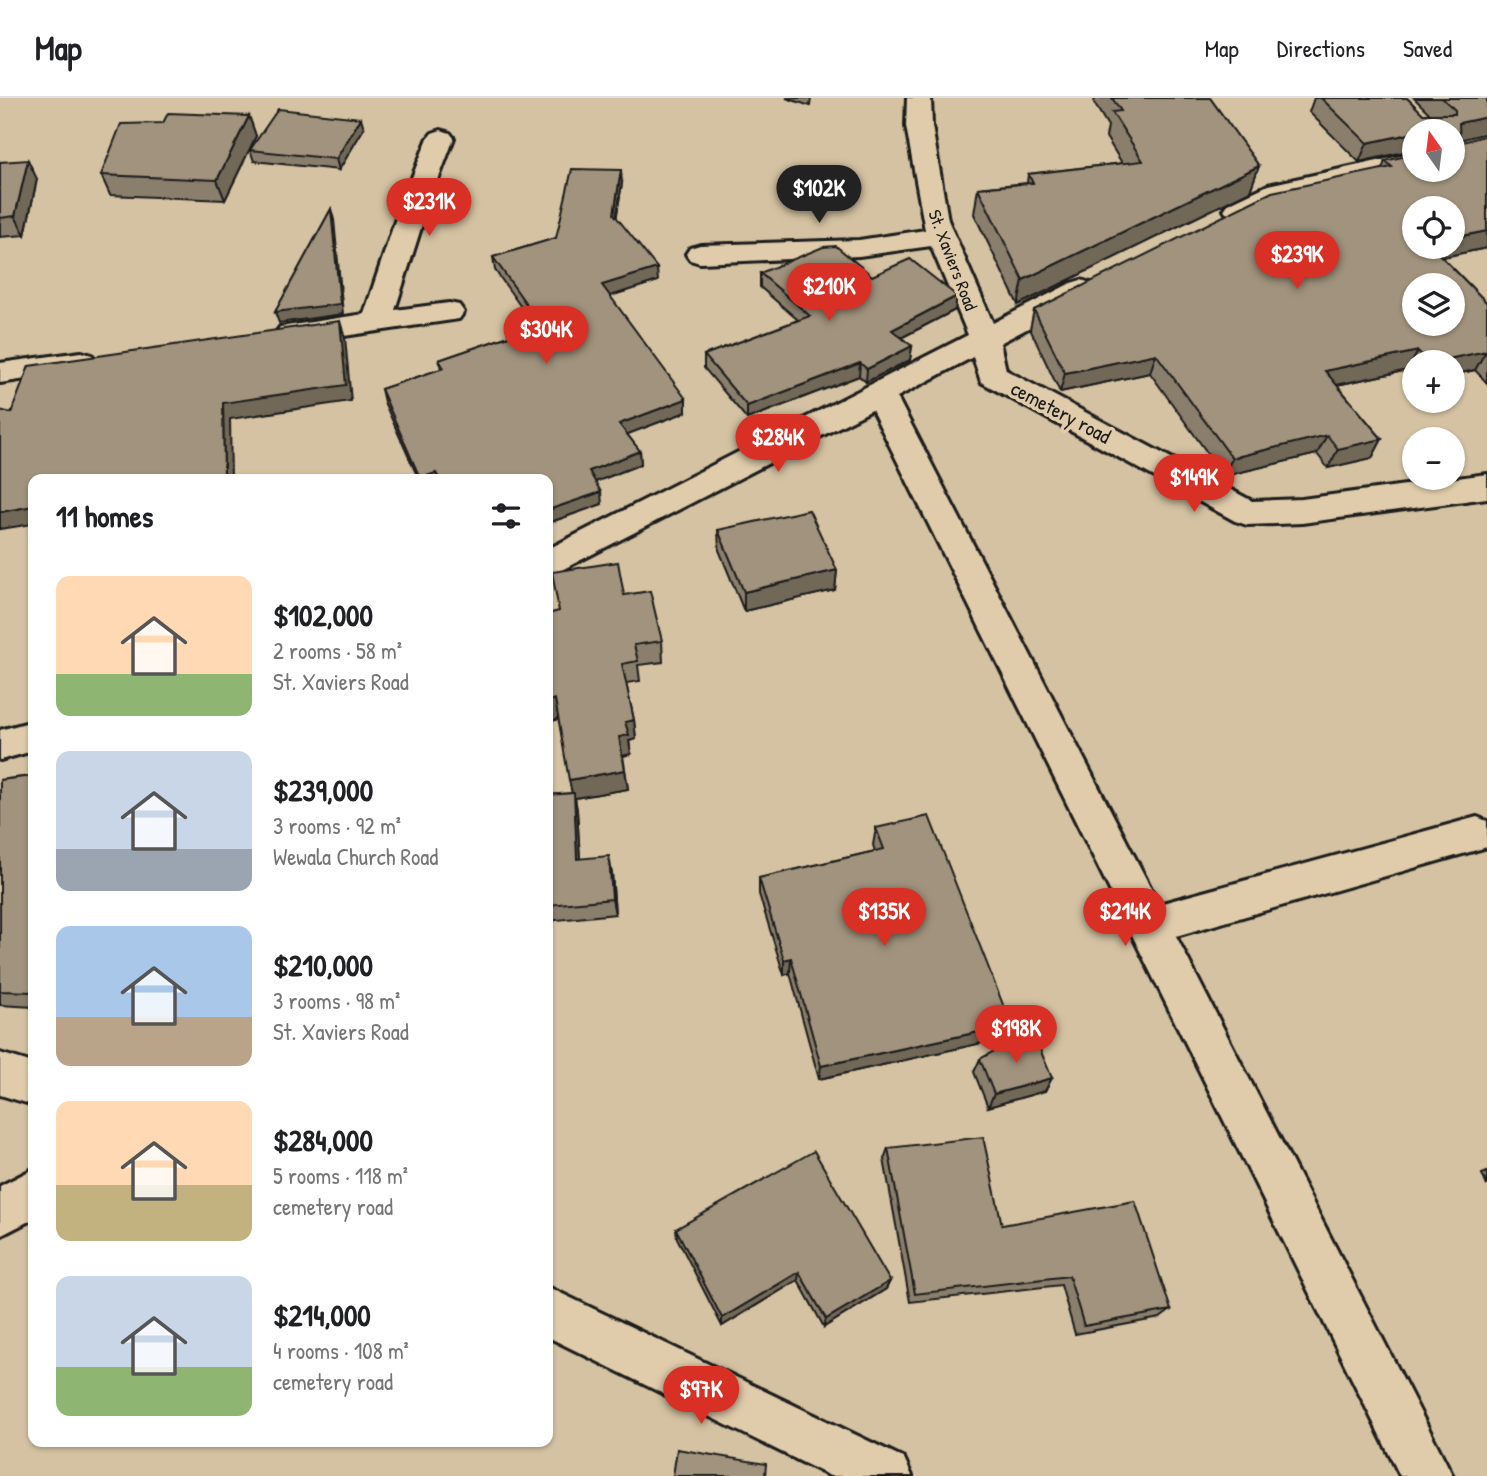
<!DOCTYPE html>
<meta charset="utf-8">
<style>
:root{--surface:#fff;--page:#f6f6f6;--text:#202124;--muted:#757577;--line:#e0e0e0;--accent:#d93025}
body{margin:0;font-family:"Patrick Hand",sans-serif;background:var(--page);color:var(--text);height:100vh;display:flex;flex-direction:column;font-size:26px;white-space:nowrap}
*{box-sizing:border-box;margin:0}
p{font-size:23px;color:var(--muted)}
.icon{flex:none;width:38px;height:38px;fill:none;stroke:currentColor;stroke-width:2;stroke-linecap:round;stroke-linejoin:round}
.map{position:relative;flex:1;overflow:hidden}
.panel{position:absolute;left:28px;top:376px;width:525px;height:973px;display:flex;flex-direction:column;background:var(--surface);border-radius:14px;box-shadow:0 2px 5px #0004}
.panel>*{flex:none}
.needle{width:46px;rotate:346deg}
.buttons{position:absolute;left:1402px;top:21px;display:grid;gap:14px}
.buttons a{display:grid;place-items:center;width:63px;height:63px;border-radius:50%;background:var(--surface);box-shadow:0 2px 5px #0004;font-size:35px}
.price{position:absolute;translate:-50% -60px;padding:0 16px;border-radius:24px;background:var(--accent);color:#fff;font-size:23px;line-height:46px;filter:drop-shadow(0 2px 4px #0008)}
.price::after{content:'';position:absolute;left:50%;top:42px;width:21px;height:16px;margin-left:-10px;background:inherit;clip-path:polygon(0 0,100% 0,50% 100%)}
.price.active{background:#222;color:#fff}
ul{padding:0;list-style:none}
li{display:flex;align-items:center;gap:21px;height:175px;padding:0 28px}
li span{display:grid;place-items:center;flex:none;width:196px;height:140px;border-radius:14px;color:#555}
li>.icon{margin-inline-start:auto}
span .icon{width:84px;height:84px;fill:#fffc;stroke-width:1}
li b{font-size:30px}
h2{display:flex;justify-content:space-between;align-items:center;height:84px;padding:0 28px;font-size:30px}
header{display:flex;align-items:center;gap:42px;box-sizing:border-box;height:98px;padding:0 35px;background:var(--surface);border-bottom:2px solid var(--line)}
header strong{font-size:33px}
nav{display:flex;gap:38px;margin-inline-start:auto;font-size:24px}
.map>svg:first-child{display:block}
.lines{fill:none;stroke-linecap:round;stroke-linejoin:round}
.minor-casing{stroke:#1c1c1c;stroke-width:6}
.minor{fill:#e0ccab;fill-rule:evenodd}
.wall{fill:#8a7e6c;stroke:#1c1c1c;stroke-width:2}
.shaded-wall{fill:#716758;stroke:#1c1c1c;stroke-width:2}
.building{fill:#a1937d;stroke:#1c1c1c;stroke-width:2;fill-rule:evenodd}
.labels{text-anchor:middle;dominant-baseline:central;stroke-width:7;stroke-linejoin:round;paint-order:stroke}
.far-street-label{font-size:18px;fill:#1c1c1c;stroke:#e0ccab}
.street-label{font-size:21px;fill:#1c1c1c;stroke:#e0ccab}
</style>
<header>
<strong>Map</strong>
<nav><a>Map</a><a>Directions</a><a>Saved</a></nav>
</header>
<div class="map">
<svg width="1487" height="1378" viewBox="0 0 1487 1378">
<rect width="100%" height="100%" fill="#d4c2a2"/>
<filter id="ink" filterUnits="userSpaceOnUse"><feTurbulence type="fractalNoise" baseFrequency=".0143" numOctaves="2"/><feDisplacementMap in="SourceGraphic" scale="14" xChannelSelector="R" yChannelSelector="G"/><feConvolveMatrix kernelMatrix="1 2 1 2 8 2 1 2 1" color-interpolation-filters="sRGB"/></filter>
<g filter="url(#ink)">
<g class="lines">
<!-- minor casing -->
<g class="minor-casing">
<g id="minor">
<polygon points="907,0 931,0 932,28 948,122 993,225 1071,185 1081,182 1091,185 1095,191 1091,197 1000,245 1006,272 1252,403 1302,401 1487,376 1487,400 1302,425 1247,427 1235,423 981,284 973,259 897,299 1159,806 1477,719 1487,723 1487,749 1176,838 1453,1378 1400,1378 872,312 548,479 548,451 968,237 931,148 859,158 700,165 690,162 686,156 690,150 700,147 859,142 925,132 906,28"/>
<polygon points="441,32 450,35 454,40 426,114 395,212 449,205 459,207 464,214 459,221 290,246 280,243 275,236 280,229 364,216 398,114 428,40 432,35"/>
<polygon points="1414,55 1414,71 1285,99 1248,118 1228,118 1224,112 1228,106 1268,87"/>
<polygon points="81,254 92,257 96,264 92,271 0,285 0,265"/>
<polygon points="33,623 33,653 0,662 0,632"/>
<polygon points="0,955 33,965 33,1007 0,997"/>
<polygon points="33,1071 33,1121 0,1138 0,1088"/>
<polygon points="548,1189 904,1360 912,1378 830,1378 548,1239"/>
</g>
</g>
<!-- minor -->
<use href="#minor" class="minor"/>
</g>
<!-- wall -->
<g class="wall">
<polygon points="786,0 811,0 810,8"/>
<polygon points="1095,0 1210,0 1259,68 1250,93 1018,207 974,116 978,90 1027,85 1028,76 1122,65 1106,39 1108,28 1094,5"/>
<polygon points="1314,0 1407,0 1423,16 1430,16 1414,0 1487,0 1460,42 1487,150 1442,159 1487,205 1487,285 1475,272 1452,277 1452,264 1414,264 1414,279 1408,272 1337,287 1382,341 1372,360 1328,370 1317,356 1224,378 1150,275 1060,294 1030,231 1034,212 1382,71 1385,63 1414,72 1452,33 1414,33 1414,53 1359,64 1309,14"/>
<polygon points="249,18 256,38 225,102 110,97 101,77 163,25"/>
<polygon points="364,30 339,72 254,63 250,52"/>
<polygon points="0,64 37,81 25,137 0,139"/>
<polygon points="622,85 616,120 658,183 610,198 686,314 627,336 640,353 641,366 595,384 602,406 548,425 548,382 419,382 384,304 381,291 441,271 439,262 535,229 495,172 493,159 556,140"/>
<polygon points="760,175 872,178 957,198 955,212 901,240 912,248 910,262 866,284 859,278 747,321 704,270 704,257 798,222 760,189"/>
<polygon points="718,432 837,472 835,492 744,513 719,452"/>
<polygon points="624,497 662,543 663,564 638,567 640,583 626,585 634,622 636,641 629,643 631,656 623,658 628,691 575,700 577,712 580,761 612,775 615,816 548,823 548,697 572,695 559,621 548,624 548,516"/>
<polygon points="33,678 33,909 0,907 0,682"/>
<polygon points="876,730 1011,927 1005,940 819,981 790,875 784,877 759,796 759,780 875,753 873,747"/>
<polygon points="980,961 1052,980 1045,993 988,1009 974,974"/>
<polygon points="888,1050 1002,1127 1171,1212 1160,1220 1075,1236 1061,1187 910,1204 884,1061"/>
<polygon points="1487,1074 1487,1088 1482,1076"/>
<polygon points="676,1131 890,1183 886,1191 824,1229 798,1182 722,1228 677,1140"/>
</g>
<!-- shaded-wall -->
<g class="shaded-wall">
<polygon points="249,18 256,38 225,102 217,82"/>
<polygon points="1487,19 1487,35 1452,44 1459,25"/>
<polygon points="361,20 364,30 339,72 336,61"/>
<polygon points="1414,35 1413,52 1359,64 1367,45"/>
<polygon points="28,62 37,81 25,137 15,118"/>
<polygon points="1259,68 1250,93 1018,207 1023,182"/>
<polygon points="621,72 622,85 615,129 614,116"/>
<polygon points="331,111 334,122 343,216 279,225 275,214"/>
<polygon points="1487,133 1487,150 1419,164 1426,149 1452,149 1452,140"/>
<polygon points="657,170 658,183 604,200 602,187"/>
<polygon points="957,198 955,212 891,245 892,232"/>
<polygon points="340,223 345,240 351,303 230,321 231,382 224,382 223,305"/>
<polygon points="912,248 910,262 866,284 867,271"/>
<polygon points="1418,253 1408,272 1317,291 1325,273"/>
<polygon points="1486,253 1475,272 1452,277 1452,264 1433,264"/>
<polygon points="1156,256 1150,275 1060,294 1065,275"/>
<polygon points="860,265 859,278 747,321 747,308"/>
<polygon points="686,301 686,314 620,339 619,326"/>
<polygon points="1327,337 1317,356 1224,378 1232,360"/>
<polygon points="1382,341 1372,360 1328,370 1338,351"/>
<polygon points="640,353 641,366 590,386 589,373"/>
<polygon points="436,375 438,382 421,382 420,380"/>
<polygon points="601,394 602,406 548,425 548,412"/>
<polygon points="33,408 33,426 0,431 0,414"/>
<polygon points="837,472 835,492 744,513 744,494"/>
<polygon points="555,601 559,621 548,624 548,603"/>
<polygon points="634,622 636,641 629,643 631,656 622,658 619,639 625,624"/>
<polygon points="625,672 628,691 575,700 577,712 581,777 577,761 573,700 569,682"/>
<polygon points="609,758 612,775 615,816 612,801"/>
<polygon points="791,860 790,875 784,877 784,862"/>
<polygon points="1011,927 1005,940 819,981 821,968"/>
<polygon points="1052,980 1045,993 988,1009 994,996"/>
<polygon points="799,1174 798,1182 722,1228 722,1220"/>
<polygon points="890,1183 886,1191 824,1229 826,1221"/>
</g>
<!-- building -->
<g class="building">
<polygon points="1112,0 1210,0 1259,68 1023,182 978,90 1033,85 1028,76 1143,63 1112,14 1121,13"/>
<path d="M1321 0H1407L1423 16H1455V12L1442 0H1487V19L1459 25 1460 45 1487 37V133L1452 140V110H1414V149H1432L1487 205V254L1486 253 1433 264H1428L1418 253 1325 273 1382 341 1338 351 1327 337 1232 360 1156 256 1065 275 1034 212 1272 94 1392 69 1385 63 1414 56V72H1452V33H1414V35L1367 45ZM1414 187H1452V226H1414Z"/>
<polygon points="278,11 361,20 336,61 250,52"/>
<polygon points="168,15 249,18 217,82 101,77 121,26 163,25"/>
<polygon points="28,62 15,118 0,120 0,64"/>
<polygon points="572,71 621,72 614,116 657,170 602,187 686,301 619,326 640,353 589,373 601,394 548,412 548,382 440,382 436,375 420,380 381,291 444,270 439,262 541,227 493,159 556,140"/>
<polygon points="331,111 340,206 275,214"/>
<polygon points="836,148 872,178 910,161 957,198 892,232 912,248 867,271 860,265 747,308 704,257 810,218 760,175 823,149"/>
<polygon points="340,223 346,287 223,305 224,382 33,382 33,408 0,414 0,312 11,315 29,268"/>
<polygon points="809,412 837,472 744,494 718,432"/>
<polygon points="618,464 624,497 650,493 662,543 634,547 638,563 622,566 634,622 625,624 629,637 619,639 625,672 569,682 555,601 548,603 548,516 559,513 552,474"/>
<polygon points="33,678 33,894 0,893 0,682"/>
<polygon points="574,695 577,761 609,758 612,801 548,807 548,697"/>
<polygon points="929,718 1011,927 821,968 791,860 784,862 759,780 884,751 876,730"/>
<polygon points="1032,932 1052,980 994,996 980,961"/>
<polygon points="983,1039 1002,1127 1135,1103 1171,1212 1084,1228 1069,1178 915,1196 888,1050"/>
<polygon points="814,1053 890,1183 826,1221 799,1174 722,1220 676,1131"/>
<polygon points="677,1351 766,1366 765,1378 673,1378"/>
</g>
</g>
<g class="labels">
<!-- far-street labels -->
<g class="far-street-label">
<text transform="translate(953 162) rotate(69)">St. Xaviers Road</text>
</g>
<!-- street labels -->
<g class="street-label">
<text transform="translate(1061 314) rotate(28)">cemetery road</text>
</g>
</g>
</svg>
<div class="buttons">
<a><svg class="needle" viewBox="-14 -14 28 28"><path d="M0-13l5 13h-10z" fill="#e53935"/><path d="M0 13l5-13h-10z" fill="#757577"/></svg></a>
<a><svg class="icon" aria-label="locate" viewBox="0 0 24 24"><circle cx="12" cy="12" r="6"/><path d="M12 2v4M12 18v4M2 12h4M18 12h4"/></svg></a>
<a><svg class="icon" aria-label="layers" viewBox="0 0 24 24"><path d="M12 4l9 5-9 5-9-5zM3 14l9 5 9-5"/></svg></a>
<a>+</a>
<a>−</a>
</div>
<b class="price active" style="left:819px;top:127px">$102K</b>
<b class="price" style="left:429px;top:140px">$231K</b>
<b class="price" style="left:1297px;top:193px">$239K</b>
<b class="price" style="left:829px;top:225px">$210K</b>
<b class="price" style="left:546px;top:268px">$304K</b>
<b class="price" style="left:778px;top:376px">$284K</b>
<b class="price" style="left:1194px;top:416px">$149K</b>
<b class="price" style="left:884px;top:850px">$135K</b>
<b class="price" style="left:1125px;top:850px">$214K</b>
<b class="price" style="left:1016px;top:967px">$198K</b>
<b class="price" style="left:701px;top:1328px">$97K</b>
<section class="panel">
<h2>11 homes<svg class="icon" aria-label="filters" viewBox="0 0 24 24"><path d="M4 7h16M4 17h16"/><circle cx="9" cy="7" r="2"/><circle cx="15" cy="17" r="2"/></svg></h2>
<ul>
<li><span style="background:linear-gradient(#ffd9b3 70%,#8fb573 0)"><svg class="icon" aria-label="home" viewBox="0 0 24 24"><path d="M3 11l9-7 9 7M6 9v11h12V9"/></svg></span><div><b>$102,000</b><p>2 rooms · 58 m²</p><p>St. Xaviers Road</p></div></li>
<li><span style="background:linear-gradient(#c9d6e8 70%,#9aa5b1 0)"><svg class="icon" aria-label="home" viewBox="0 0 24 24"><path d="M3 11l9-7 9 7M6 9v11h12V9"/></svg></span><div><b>$239,000</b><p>3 rooms · 92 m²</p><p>Wewala Church Road</p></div></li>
<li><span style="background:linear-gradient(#a9c7e8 65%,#b9a48a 0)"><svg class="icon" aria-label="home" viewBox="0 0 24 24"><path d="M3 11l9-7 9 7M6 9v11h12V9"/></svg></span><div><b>$210,000</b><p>3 rooms · 98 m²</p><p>St. Xaviers Road</p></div></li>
<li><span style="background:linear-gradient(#ffd9b3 60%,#c2b280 0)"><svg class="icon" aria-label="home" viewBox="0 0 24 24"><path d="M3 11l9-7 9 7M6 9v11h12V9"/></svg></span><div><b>$284,000</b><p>5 rooms · 118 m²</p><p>cemetery road</p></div></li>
<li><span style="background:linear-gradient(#c9d6e8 65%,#8fb573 0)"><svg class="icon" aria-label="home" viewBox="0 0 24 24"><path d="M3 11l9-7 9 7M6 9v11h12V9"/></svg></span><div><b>$214,000</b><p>4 rooms · 108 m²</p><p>cemetery road</p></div></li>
</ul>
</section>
</div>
